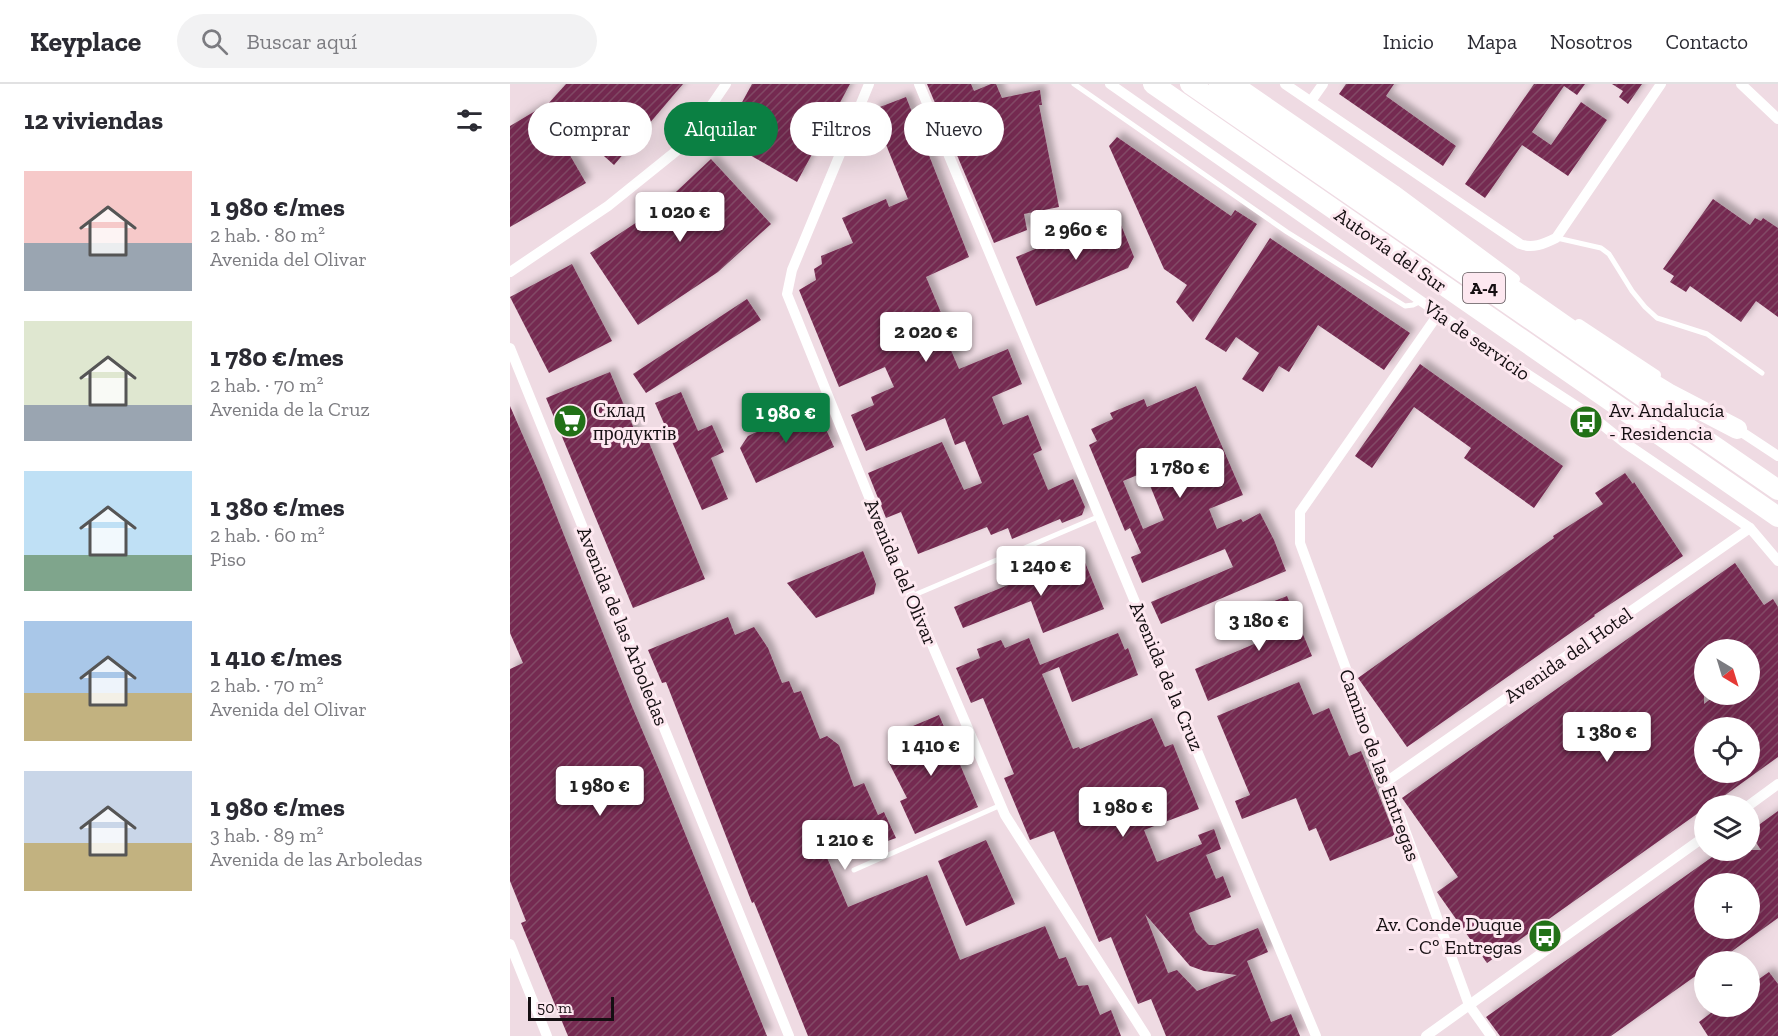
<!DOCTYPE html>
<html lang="es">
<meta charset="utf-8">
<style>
:root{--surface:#fff;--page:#f2f2f3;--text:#2b2b33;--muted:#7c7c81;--line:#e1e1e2;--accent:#0b8043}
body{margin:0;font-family:"Zilla Slab",serif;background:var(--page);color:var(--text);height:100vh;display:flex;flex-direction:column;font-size:22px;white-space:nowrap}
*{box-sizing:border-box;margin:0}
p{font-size:20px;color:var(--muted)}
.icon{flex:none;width:33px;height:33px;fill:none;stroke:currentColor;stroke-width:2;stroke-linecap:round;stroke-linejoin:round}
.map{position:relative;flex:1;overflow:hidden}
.side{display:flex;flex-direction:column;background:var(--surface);width:510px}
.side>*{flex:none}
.hud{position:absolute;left:18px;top:18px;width:570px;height:54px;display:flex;gap:12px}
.needle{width:39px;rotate:142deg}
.fabs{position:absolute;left:1184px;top:555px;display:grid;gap:12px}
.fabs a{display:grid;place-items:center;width:66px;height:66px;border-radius:50%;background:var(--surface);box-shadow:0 6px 24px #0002;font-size:30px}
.scale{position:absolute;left:18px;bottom:15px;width:86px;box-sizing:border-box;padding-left:6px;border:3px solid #150f12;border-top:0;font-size:16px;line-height:21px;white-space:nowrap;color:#150f12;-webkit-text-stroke:4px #fde8f0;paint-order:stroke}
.price{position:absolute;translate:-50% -51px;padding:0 14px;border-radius:6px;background:#fff;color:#222;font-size:20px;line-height:39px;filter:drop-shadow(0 2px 3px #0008)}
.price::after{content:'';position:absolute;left:50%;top:36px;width:18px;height:14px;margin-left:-9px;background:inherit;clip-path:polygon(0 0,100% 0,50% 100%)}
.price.current{background:var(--accent);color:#fff}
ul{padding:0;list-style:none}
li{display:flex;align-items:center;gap:18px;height:150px;padding:0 24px}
li span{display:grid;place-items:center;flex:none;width:168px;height:120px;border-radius:0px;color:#555}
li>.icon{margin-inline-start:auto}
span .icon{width:72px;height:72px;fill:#fffc;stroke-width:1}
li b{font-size:26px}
h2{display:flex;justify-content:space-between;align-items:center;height:72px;padding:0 24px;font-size:26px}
.pill{padding:0 21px;border-radius:27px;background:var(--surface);box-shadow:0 6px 24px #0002;font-size:21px;line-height:54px}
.pill.current{background:var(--accent);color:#fff}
header{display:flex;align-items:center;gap:36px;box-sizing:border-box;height:84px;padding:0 30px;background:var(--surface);border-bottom:2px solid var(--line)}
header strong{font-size:28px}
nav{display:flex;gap:33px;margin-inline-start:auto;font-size:21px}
.search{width:420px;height:54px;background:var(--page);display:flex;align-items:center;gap:15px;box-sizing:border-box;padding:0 21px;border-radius:33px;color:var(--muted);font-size:22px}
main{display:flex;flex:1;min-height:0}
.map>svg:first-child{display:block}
.building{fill:url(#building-hatch);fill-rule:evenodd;filter:url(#shadow)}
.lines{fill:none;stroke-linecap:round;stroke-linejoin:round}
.lane{stroke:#fff;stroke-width:5}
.street{stroke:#fff;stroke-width:10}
.highway{stroke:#fff;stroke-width:20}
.labels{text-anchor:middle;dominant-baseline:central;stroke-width:6;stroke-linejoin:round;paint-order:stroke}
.shield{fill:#fde8f0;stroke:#5b5055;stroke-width:1.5}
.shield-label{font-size:18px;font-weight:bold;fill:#150f12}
.street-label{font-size:20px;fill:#150f12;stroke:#fde8f0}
.poi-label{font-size:20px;fill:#150f12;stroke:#fde8f0;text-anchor:start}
</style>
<header>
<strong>Keyplace</strong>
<div class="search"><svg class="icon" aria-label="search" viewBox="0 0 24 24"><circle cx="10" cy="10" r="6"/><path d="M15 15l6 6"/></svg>Buscar aquí</div>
<nav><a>Inicio</a><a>Mapa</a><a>Nosotros</a><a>Contacto</a></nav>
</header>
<main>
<section class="side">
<h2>12 viviendas<svg class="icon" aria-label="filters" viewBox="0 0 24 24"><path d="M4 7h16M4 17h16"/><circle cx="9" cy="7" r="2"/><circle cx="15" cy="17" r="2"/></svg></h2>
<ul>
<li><span style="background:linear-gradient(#f6c9c9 60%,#9aa5b1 0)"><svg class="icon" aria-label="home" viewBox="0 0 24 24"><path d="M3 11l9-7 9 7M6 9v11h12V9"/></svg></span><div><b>1 980 €/mes</b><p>2 hab. · 80 m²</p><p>Avenida del Olivar</p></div></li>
<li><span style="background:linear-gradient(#dfe7d0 70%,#9aa5b1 0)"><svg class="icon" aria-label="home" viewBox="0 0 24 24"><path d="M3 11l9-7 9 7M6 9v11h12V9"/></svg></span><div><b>1 780 €/mes</b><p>2 hab. · 70 m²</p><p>Avenida de la Cruz</p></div></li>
<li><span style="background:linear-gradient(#bfe0f5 70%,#7fa58c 0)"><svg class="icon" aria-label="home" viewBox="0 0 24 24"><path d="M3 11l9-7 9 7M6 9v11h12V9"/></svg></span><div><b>1 380 €/mes</b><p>2 hab. · 60 m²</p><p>Piso</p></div></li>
<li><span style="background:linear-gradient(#a9c7e8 60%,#c2b280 0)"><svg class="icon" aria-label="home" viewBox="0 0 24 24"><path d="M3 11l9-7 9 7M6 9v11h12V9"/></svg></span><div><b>1 410 €/mes</b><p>2 hab. · 70 m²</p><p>Avenida del Olivar</p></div></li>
<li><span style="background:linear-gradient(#c9d6e8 60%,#c2b280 0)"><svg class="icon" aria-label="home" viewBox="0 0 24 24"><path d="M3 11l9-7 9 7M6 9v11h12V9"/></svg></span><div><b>1 980 €/mes</b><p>3 hab. · 89 m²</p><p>Avenida de las Arboledas</p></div></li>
</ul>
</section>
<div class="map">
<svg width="1268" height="952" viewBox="0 0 1268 952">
<defs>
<pattern id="building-hatch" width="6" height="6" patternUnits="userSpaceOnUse" patternTransform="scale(1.5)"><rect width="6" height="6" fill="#742c51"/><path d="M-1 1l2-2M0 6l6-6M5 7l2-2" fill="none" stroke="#824866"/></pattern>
<filter id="shadow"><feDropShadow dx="5.5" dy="-5.5" stdDeviation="3" flood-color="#0004"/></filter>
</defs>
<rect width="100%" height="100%" fill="#efdbe3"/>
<!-- building -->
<g class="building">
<polygon points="56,0 173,0 104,81 37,21"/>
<polygon points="242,0 340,0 287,98 212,55"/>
<polygon points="417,0 461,0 464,7 481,0 486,0 492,14 530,6 532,21 529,21 549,123 514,130 517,146 484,159"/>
<polygon points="836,0 884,0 876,12 946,62 933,82 829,10"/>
<polygon points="1024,0 1075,0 1067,11 1054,2 1022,48 1041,61 1071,18 1097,36 1058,92 1012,61 975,114 955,100"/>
<polygon points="1102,0 1132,0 1118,20 1109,13 1113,7"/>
<polygon points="396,13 459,173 416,193 442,255 437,257 449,285 498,265 512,300 482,313 493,341 518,331 532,366 523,370 538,406 563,395 575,423 572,431 552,439 550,435 502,455 498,444 481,451 477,443 408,470 391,428 376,434 358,389 432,358 454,406 472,399 455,357 445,361 435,334 356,367 341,331 364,321 361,313 384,303 375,283 329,303 289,206 306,196 304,185 312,180 311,172 343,159 332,134 376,115 379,123 398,115 362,26"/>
<polygon points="32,23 76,99 0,143 0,42"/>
<polygon points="607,53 721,132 725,126 747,140 683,238 666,218 677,201 654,185 599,62"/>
<polygon points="201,75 261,140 208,188 128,241 80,169 150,123"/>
<polygon points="1203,115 1240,141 1245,134 1251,137 1253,134 1268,144 1268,233 1246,217 1231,238 1180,202 1176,208 1160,198 1164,192 1153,185"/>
<polygon points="607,131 624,173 618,184 526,222 506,173"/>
<polygon points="760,154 900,249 874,286 808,241 779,288 769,282 753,308 732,295 749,269 726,253 716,268 695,255"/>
<polygon points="62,180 102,257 39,289 0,213"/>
<polygon points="237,215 251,236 136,309 123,290"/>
<polygon points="910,280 1053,382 1024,424 954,374 961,364 904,323 862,384 845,372"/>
<polygon points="100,288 130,359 138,356 195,495 123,524 36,314"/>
<path d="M686 302 733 411 699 425 707 445 731 435 733 438 750 429 764 456 776 487 651 540 641 518 723 483 715 465 632 499 621 473 631 469 620 444 615 447 579 361 587 357 581 345 603 335 600 329 634 315 637 323ZM630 390 635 400 639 399 654 436 633 445 613 397Z"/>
<polygon points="171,308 188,347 202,341 214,368 201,374 218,415 192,426 145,319"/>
<polygon points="305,321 324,363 246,399 230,364 238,352"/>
<polygon points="0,322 31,393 121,620 153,695 257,952 58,952 11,839 16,837 0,797 0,585 13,579 0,549"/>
<polygon points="1115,389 1123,400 1124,398 1173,472 1084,531 1085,532 897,663 848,594 1044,454 1043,452 1093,420 1085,409"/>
<polygon points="353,467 366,500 364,510 306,534 277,499"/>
<polygon points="572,471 594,525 533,549 521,517 453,544 444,523"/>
<path d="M1225 479 1254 521 1263 515 1268 523V673L1200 722H1194V725L977 879 927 808 948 793 892 714ZM1194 566H1239V610H1207L1194 620ZM1194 644H1239V688H1194Z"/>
<polygon points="777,512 802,572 698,617 685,585 756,555 744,525"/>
<polygon points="218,533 225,551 244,543 258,564 272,599 279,597 284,609 291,607 310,655 317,652 329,661 344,703 354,699 368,731 374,728 386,754 341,770 331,748 309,755 338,823 417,791 450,876 535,842 549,875 556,873 568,902 578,901 590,931 601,926 611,952 298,952 244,818 242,819 156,598 152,599 138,566"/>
<path d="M608 549 615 566 618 564 628 591 562 618 549 583 532 590 563 665 569 663 570 665 642 634 655 663 663 660 689 725 634 746 647 778 692 760 688 751 704 745 711 765 696 771 706 795 713 792 721 813 679 829 686 848 699 861H705L748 844 758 868 737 877 761 938 781 930 790 952H656L641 915 628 920 601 853 589 858 544 747 520 756 494 694 504 690 473 614 461 619 446 584 470 574 467 565 491 556 495 564 519 554 530 581ZM635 830 680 882 694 887 727 891 687 907 667 886 658 889Z"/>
<polygon points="789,598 803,631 819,624 839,672 851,667 885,751 820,777 806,744 799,747 786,714 732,735 725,717 740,711 707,632"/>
<polygon points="429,631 468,723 405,750 390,717 397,714 378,677 400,667 391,647"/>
<path d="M1268 727V834L1207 878H1194V886L1101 952H990L976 933 1212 766H1251L1239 748ZM1194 800H1239V844H1194Z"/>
<polygon points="476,756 505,820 456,842 428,777"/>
<polygon points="1259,888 1268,900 1268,952 1198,952 1189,938 1210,922 1239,922 1239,902"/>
</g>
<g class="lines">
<!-- lane -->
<g class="lane">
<polyline points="564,0 777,148 895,222 903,221 911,217"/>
<polyline points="1047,154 1091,164 1099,170 1122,207 1135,223 1147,234 1197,250 1252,289"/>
<polyline points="402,512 590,432"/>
<polyline points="344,786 491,721"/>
</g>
<!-- street -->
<g class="street">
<polyline points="359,0 282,186 277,210 361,418 495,731 636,952"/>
<polyline points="409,0 806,952"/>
<polyline points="600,0 997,277 1080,331 1115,359 1240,444 1268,477"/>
<polyline points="731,0 885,106 1005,195"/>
<path d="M775 0 1010 160C1022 165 1034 160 1046 154L1151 0"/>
<polyline points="1231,0 1268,35"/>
<polyline points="801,17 813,0"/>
<polyline points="0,188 98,122 175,60 216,0"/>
<polyline points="929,229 790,428 790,459 959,921 981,952"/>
<polyline points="1069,240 1146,291"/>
<polyline points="0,264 279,952"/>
<polyline points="1224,343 1268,372"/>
<polyline points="876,698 1240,444"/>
<polyline points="1238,722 1268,700"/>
<polyline points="0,860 37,952"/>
<polyline points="916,952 1194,753"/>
</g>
<!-- highway -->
<g class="highway">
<polyline points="643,0 1268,433"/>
<polyline points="680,0 1268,406"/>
<polyline points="709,0 1107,278 1158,309 1227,345"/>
</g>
</g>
<!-- icons -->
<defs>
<g id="supermarket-disc" transform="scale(1.725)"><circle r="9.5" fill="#227117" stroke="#fde8f0"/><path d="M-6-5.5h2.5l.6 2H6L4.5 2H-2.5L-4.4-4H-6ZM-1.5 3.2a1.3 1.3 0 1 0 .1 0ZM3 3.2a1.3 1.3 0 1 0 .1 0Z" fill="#fff"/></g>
<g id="bus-disc" transform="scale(1.725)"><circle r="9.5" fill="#227117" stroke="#fde8f0"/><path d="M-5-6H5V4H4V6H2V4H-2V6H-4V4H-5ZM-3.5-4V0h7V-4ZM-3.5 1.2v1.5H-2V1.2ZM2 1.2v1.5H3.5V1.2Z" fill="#fff"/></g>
</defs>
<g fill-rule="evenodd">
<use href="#supermarket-disc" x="60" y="337"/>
<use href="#bus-disc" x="1076" y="338"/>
<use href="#bus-disc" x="1035" y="852"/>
</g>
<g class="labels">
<!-- shield labels -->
<rect class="shield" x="953" y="189" width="42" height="30" rx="4.5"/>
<g class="shield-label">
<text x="974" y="204">A-4</text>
</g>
<!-- street labels -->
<g class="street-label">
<text transform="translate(881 166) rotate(35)">Autovía del Sur</text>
<text transform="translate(967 256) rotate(35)">Vía de servicio</text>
<text transform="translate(391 488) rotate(67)">Avenida del Olivar</text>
<text transform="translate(113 542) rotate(68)">Avenida de las Arboledas</text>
<text transform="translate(1058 571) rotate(-35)">Avenida del Hotel</text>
<text transform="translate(657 592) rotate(67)">Avenida de la Cruz</text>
<text transform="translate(870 681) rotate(70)">Camino de las Entregas</text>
</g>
<!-- poi labels -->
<g class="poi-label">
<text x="83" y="326">Склад<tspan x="83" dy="23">продуктів</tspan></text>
<text x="1099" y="326">Av. Andalucía<tspan x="1099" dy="23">- Residencia</tspan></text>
<text x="1012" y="840" text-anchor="end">Av. Conde Duque<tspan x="1012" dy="23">- Cº Entregas</tspan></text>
</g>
</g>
</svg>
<div class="fabs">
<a><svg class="needle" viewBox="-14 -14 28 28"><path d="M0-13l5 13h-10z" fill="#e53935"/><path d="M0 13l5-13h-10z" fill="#7c7c81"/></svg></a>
<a><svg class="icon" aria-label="locate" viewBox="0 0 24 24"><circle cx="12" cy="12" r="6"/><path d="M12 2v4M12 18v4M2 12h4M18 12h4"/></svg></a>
<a><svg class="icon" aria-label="layers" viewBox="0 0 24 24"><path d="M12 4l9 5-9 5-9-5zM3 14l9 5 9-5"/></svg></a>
<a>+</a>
<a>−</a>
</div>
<div class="scale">50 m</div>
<b class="price" style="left:170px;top:159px">1 020 €</b>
<b class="price" style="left:566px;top:177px">2 960 €</b>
<b class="price" style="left:416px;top:279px">2 020 €</b>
<b class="price current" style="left:276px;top:360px">1 980 €</b>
<b class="price" style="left:670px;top:415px">1 780 €</b>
<b class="price" style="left:531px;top:513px">1 240 €</b>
<b class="price" style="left:749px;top:568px">3 180 €</b>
<b class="price" style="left:1097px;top:679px">1 380 €</b>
<b class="price" style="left:421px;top:693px">1 410 €</b>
<b class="price" style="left:90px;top:733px">1 980 €</b>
<b class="price" style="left:613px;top:754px">1 980 €</b>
<b class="price" style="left:335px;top:787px">1 210 €</b>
<div class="hud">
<a class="pill">Comprar</a>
<a class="pill current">Alquilar</a>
<a class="pill">Filtros</a>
<a class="pill">Nuevo</a>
</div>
</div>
</main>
